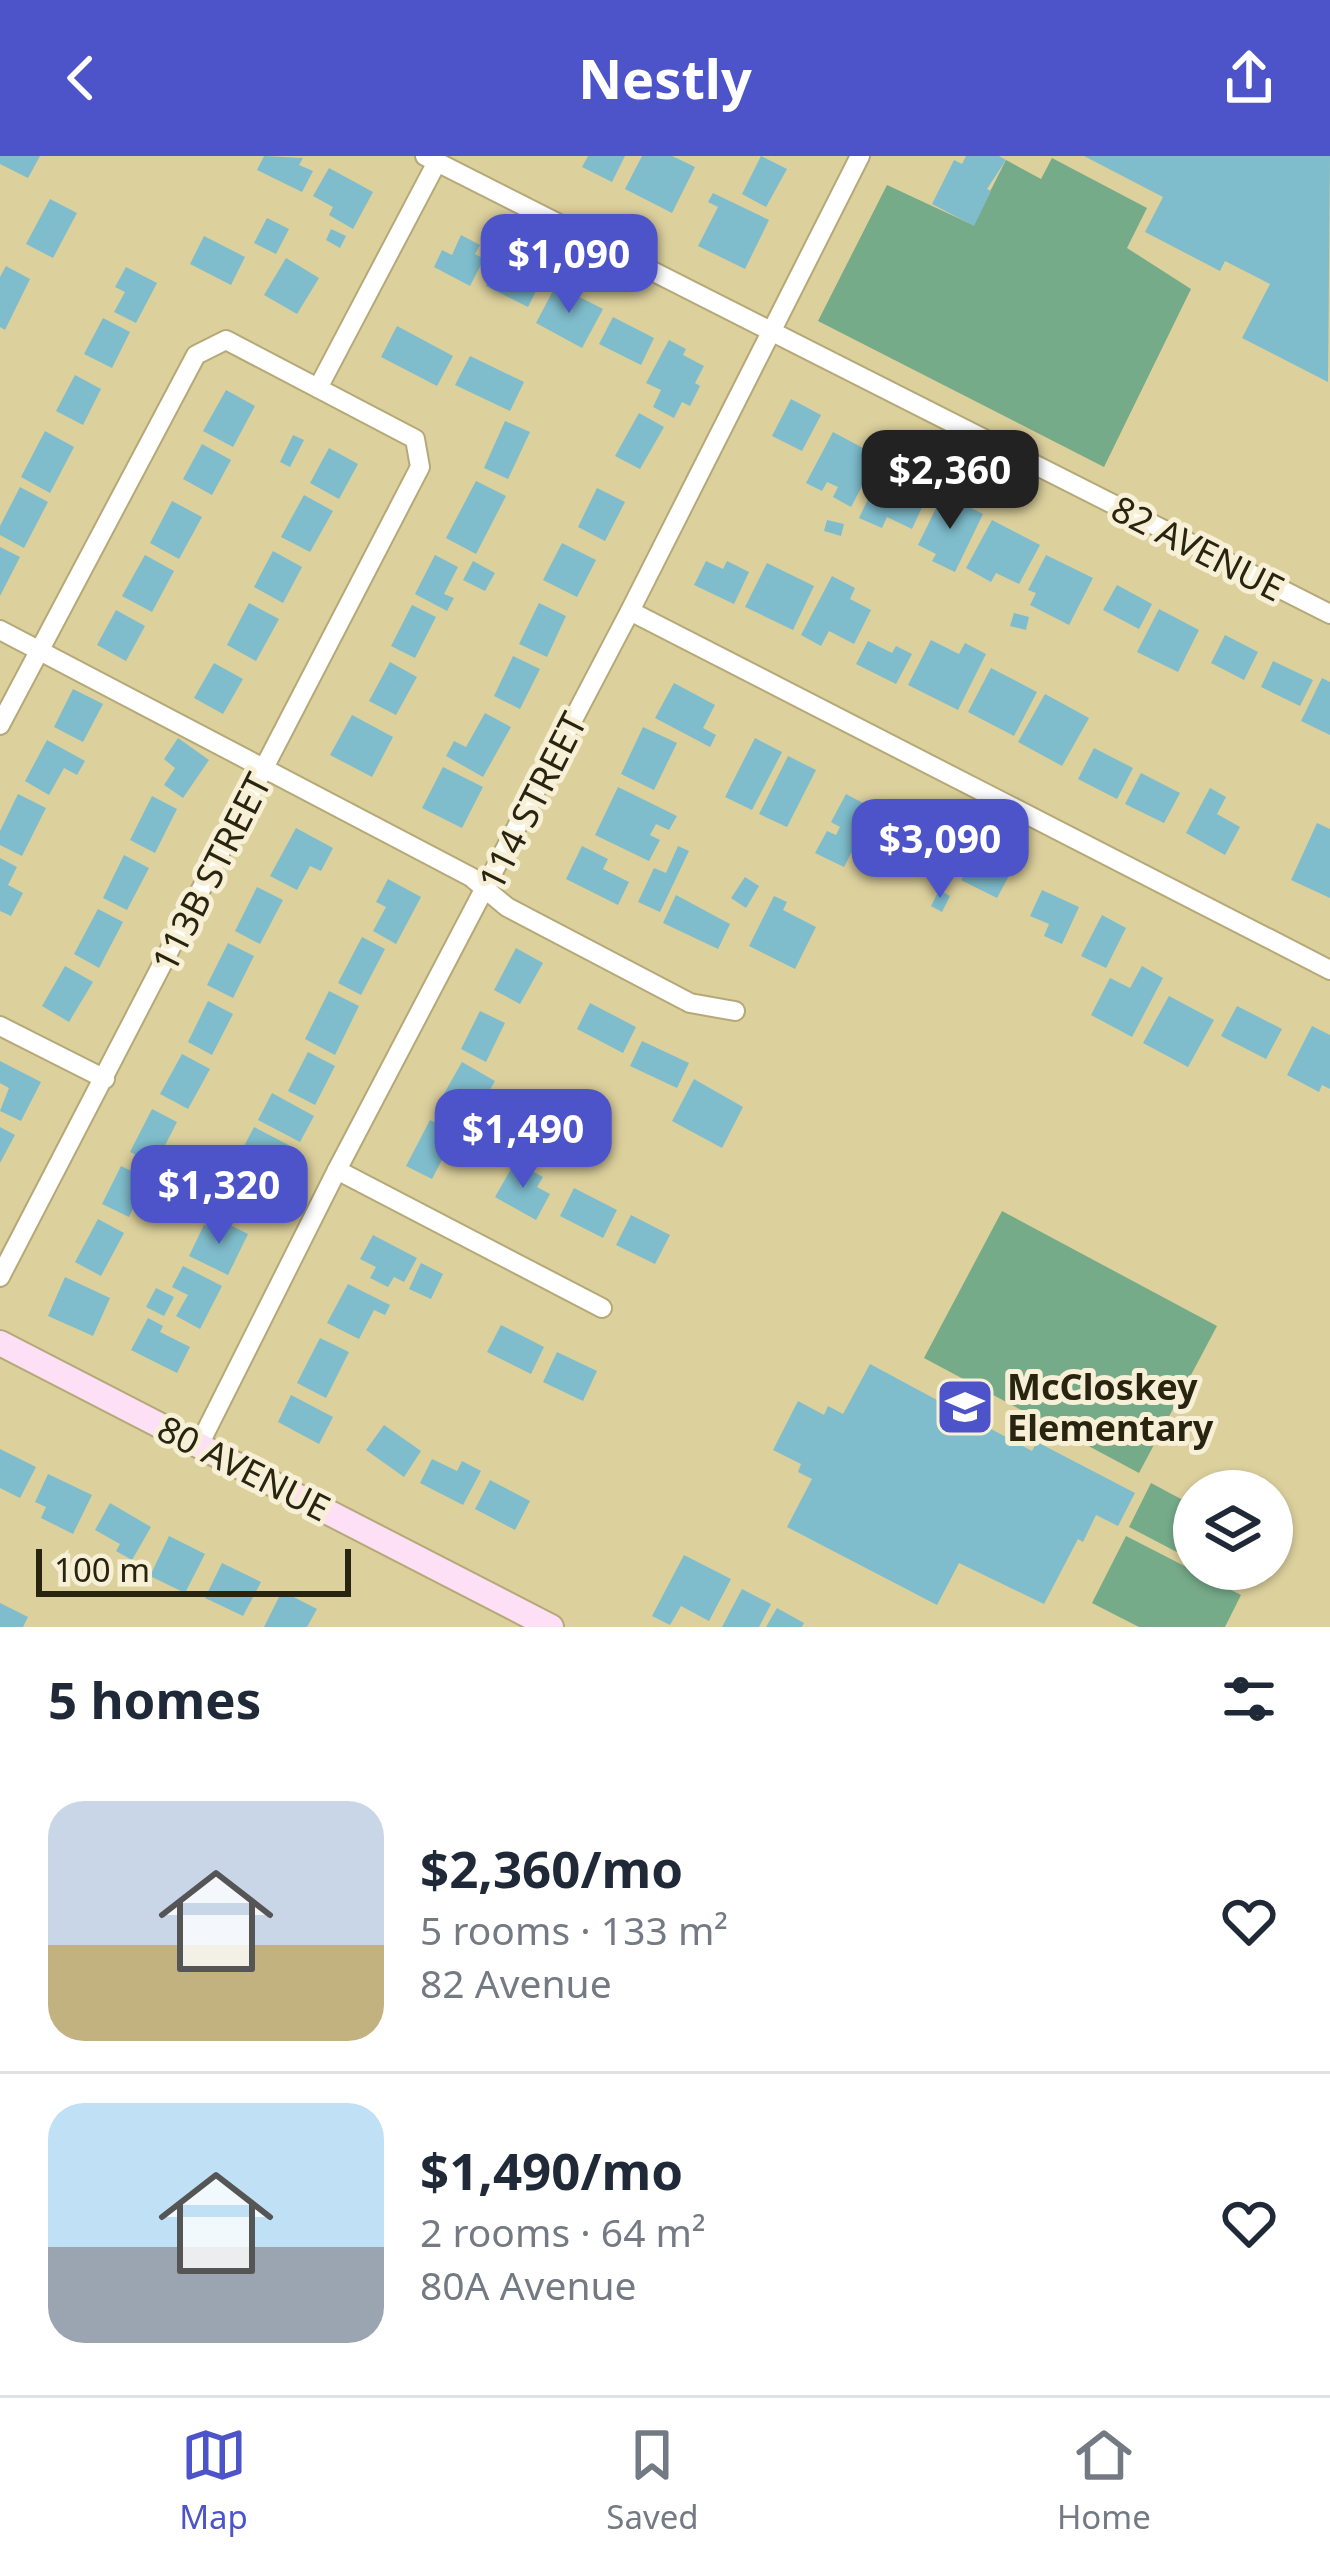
<!DOCTYPE html>
<meta charset="utf-8">
<style>
:root{--surface:#fff;--page:#f2f2f3;--text:#1f2937;--muted:#747a83;--line:#e0e1e3;--accent:#4d54ca}
body{margin:0;font-family:"Noto Sans",sans-serif;background:var(--page);color:var(--text);height:100vh;display:flex;flex-direction:column;font-size:45px;white-space:nowrap}
*{box-sizing:border-box;margin:0}
p{font-size:39px;color:var(--muted)}
.icon{flex:none;width:66px;height:66px;fill:none;stroke:currentColor;stroke-width:2;stroke-linecap:round;stroke-linejoin:round}
.map{position:relative;height:1471px;overflow:hidden}
.drawer{display:flex;flex-direction:column;background:var(--surface);flex:1}
.drawer>*{flex:none}
.tools{position:absolute;left:1173px;top:1314px;display:grid;gap:24px}
.tools a{display:grid;place-items:center;width:120px;height:120px;border-radius:50%;background:var(--surface);box-shadow:0 3px 9px #0004;font-size:60px}
.scale{position:absolute;left:36px;bottom:30px;width:315px;box-sizing:border-box;padding-left:12px;border:6px solid #292410;border-top:0;font-size:33px;line-height:42px;white-space:nowrap;color:#292410;-webkit-text-stroke:9px #f7f0d7;paint-order:stroke}
.price{position:absolute;translate:-50% -102px;padding:0 27px;border-radius:24px;background:var(--accent);color:#fff;font-size:39px;line-height:78px;filter:drop-shadow(0 3px 6px #0008)}
.price::after{content:'';position:absolute;left:50%;top:72px;width:36px;height:27px;margin-left:-18px;background:inherit;clip-path:polygon(0 0,100% 0,50% 100%)}
.price.on{background:#222;color:#fff}
ul{padding:0;list-style:none}
li{display:flex;align-items:center;gap:36px;height:300px;padding:0 48px}
li+li{border-top:3px solid var(--line)}
li span{display:grid;place-items:center;flex:none;width:336px;height:240px;border-radius:36px;color:#555}
li>.icon{margin-inline-start:auto}
span .icon{width:144px;height:144px;fill:#fffc;stroke-width:1}
li b{font-size:51px}
h2{display:flex;justify-content:space-between;align-items:center;height:144px;padding:0 48px;font-size:51px}
header{display:flex;justify-content:space-between;align-items:center;height:156px;padding:0 48px;background:var(--accent);color:#fff;font-size:54px;font-weight:700}
.menu{display:flex;justify-content:space-around;align-items:center;height:168px;border-top:3px solid var(--line);background:var(--surface);font-size:33px;color:var(--muted)}
.menu a{display:grid;justify-items:center;gap:6px}
.menu .on{color:var(--accent)}
.map>svg:first-child{display:block}
.green{fill:#76ab89}
.building{fill:#7fbdcd}
.lines{fill:none;stroke-linecap:round;stroke-linejoin:round}
.street-casing{stroke:#b5a977;stroke-width:22}
.secondary-casing{stroke:#b5a977;stroke-width:28}
.street{stroke:#fff;stroke-width:18}
.secondary{stroke:#fddff6;stroke-width:24}
.labels{text-anchor:middle;dominant-baseline:central;stroke-width:10;stroke-linejoin:round;paint-order:stroke}
.street-label{font-size:36px;fill:#292410;stroke:#f7f0d7}
.poi-label{font-size:36px;font-weight:bold;fill:#292410;stroke:#f7f0d7;text-anchor:start}
</style>
<header><svg class="icon" aria-label="back" viewBox="0 0 24 24"><path d="M15 5l-7 7 7 7"/></svg>Nestly<svg class="icon" aria-label="share" viewBox="0 0 24 24"><path d="M12 15V3M7 8l5-5 5 5M5 13v7h14v-7"/></svg></header>
<div class="map">
<svg width="1330" height="1471" viewBox="0 0 1330 1471">
<rect width="100%" height="100%" fill="#dcd09d"/>
<!-- green -->
<g class="green">
<polygon points="1052,2 1147,52 1127,92 1191,133 1104,311 818,165 887,29 973,69 1006,4 1041,23"/>
<polygon points="1002,1055 1217,1170 1139,1317 924,1202"/>
<polygon points="1151,1327 1194,1350 1194,1405 1129,1371"/>
<polygon points="1126,1380 1241,1439 1225,1471 1139,1471 1092,1447"/>
</g>
<!-- building -->
<g class="building">
<polygon points="0,0 40,0 28,22 0,8"/>
<polygon points="264,0 303,2 299,9 313,15 302,36 257,14"/>
<polygon points="588,0 625,0 612,26 582,11"/>
<polygon points="642,0 672,0 695,11 672,57 625,33"/>
<polygon points="761,0 787,13 766,51 742,38"/>
<polygon points="966,0 999,0 1006,4 987,33 991,35 974,70 932,48 954,4 962,8"/>
<polygon points="1084,0 1330,0 1328,226 1242,182 1270,128 1225,105 1220,115 1145,76 1163,41"/>
<polygon points="329,12 373,36 353,73 329,59 333,51 313,40"/>
<polygon points="713,37 769,64 745,113 698,90 718,51 708,46"/>
<polygon points="50,43 77,57 53,102 26,88"/>
<polygon points="267,62 289,73 276,98 254,87"/>
<polygon points="331,73 346,80 340,92 326,84"/>
<polygon points="461,79 480,89 475,98 484,103 470,130 434,111 442,94 452,99"/>
<polygon points="204,80 245,101 231,129 190,108"/>
<polygon points="501,100 543,121 528,151 486,130"/>
<polygon points="286,102 319,122 297,158 264,139"/>
<polygon points="6,110 30,123 5,174 0,171 0,121"/>
<polygon points="126,111 157,127 136,167 114,156 125,136 115,131"/>
<polygon points="556,129 603,153 582,192 536,167"/>
<polygon points="613,161 654,182 641,209 599,188"/>
<polygon points="103,162 130,176 112,212 84,198"/>
<polygon points="397,170 453,200 437,230 381,201"/>
<polygon points="669,184 686,193 683,199 704,210 695,227 700,230 690,250 682,246 674,262 653,251 661,234 646,227"/>
<polygon points="470,200 524,226 510,255 455,229"/>
<polygon points="75,219 101,233 83,269 56,255"/>
<polygon points="226,234 255,250 233,291 203,275"/>
<polygon points="791,243 821,259 802,295 772,280"/>
<polygon points="639,257 664,271 640,313 615,300"/>
<polygon points="505,265 530,276 508,323 484,312"/>
<polygon points="45,275 74,291 50,337 21,321"/>
<polygon points="833,276 878,300 851,351 833,341 838,331 827,326 822,335 806,327"/>
<polygon points="293,279 304,284 290,311 280,306"/>
<polygon points="202,288 231,304 212,339 183,323"/>
<polygon points="329,292 358,308 339,343 310,327"/>
<polygon points="886,306 914,320 910,327 929,336 912,373 887,361 882,372 859,362"/>
<polygon points="476,325 506,340 476,398 446,382"/>
<polygon points="20,331 48,346 24,392 0,379 0,370"/>
<polygon points="597,332 625,346 605,385 578,371"/>
<polygon points="943,338 983,358 955,416 932,405 936,398 918,389"/>
<polygon points="304,339 333,355 310,396 281,381"/>
<polygon points="172,345 202,361 179,403 150,387"/>
<polygon points="827,364 844,368 841,380 824,375"/>
<polygon points="992,364 1040,389 1019,428 996,417 991,426 966,412"/>
<polygon points="562,387 596,404 577,441 543,424"/>
<polygon points="0,391 20,401 0,440"/>
<polygon points="273,395 302,411 283,447 254,431"/>
<polygon points="145,399 174,415 152,456 122,440"/>
<polygon points="435,399 458,411 444,438 454,442 447,455 415,438"/>
<polygon points="1046,399 1093,422 1069,469 1030,449 1036,437 1028,434"/>
<polygon points="473,405 495,417 485,435 463,424"/>
<polygon points="706,405 723,413 727,405 749,416 734,448 694,429"/>
<polygon points="767,407 814,430 793,474 745,451"/>
<polygon points="832,420 855,432 850,443 871,454 854,488 829,475 821,490 801,479"/>
<polygon points="1117,429 1152,448 1139,473 1103,454"/>
<polygon points="249,447 279,463 256,505 227,489"/>
<polygon points="539,447 566,460 547,501 519,488"/>
<polygon points="412,449 436,461 415,502 391,490"/>
<polygon points="1159,453 1199,474 1178,516 1137,496"/>
<polygon points="116,454 145,470 126,505 97,489"/>
<polygon points="1014,457 1029,461 1026,474 1010,470"/>
<polygon points="1225,479 1258,496 1244,524 1211,507"/>
<polygon points="931,484 959,498 965,487 986,498 958,554 908,529"/>
<polygon points="868,485 892,497 896,490 912,498 896,528 856,508"/>
<polygon points="513,500 540,513 520,553 494,540"/>
<polygon points="1273,505 1313,524 1300,550 1261,531"/>
<polygon points="390,506 417,521 396,559 369,545"/>
<polygon points="214,507 243,523 223,558 194,542"/>
<polygon points="991,512 1037,536 1014,580 968,556"/>
<polygon points="1322,522 1330,526 1330,579 1301,565"/>
<polygon points="674,527 715,549 703,572 716,579 710,591 655,562"/>
<polygon points="73,533 103,548 83,586 54,571"/>
<polygon points="1045,538 1089,562 1062,610 1018,586"/>
<polygon points="485,557 511,571 483,621 446,600 454,585 466,591"/>
<polygon points="352,559 393,581 372,621 330,599"/>
<polygon points="643,571 677,587 654,634 621,618"/>
<polygon points="178,582 209,604 183,642 164,629 175,612 164,603"/>
<polygon points="755,582 782,596 752,654 725,641"/>
<polygon points="47,584 85,605 77,619 64,612 49,639 25,625"/>
<polygon points="1094,592 1133,612 1117,643 1078,623"/>
<polygon points="788,600 816,614 787,671 759,658"/>
<polygon points="443,611 483,631 462,672 422,652"/>
<polygon points="1141,617 1180,637 1164,667 1125,648"/>
<polygon points="618,631 677,660 669,674 656,668 650,679 660,684 649,705 595,679"/>
<polygon points="1210,632 1226,641 1217,658 1240,671 1225,699 1186,677"/>
<polygon points="18,638 46,652 22,700 0,689 0,675"/>
<polygon points="846,638 874,653 844,711 815,697 827,675 836,679 840,671 831,666"/>
<polygon points="152,640 177,653 155,697 130,684"/>
<polygon points="890,655 945,681 931,710 876,684"/>
<polygon points="1317,667 1330,673 1330,742 1291,724"/>
<polygon points="296,672 333,692 321,715 310,710 297,734 270,720"/>
<polygon points="582,690 608,703 603,713 629,726 618,749 566,723"/>
<polygon points="678,690 689,695 660,756 638,746 654,712 666,717"/>
<polygon points="975,697 1011,716 997,742 961,724"/>
<polygon points="124,699 149,712 127,754 103,742"/>
<polygon points="0,702 17,711 8,729 23,737 11,760 0,755"/>
<polygon points="745,721 759,730 746,752 731,742"/>
<polygon points="388,723 421,741 396,788 373,775 386,751 376,746"/>
<polygon points="257,731 283,744 260,788 235,775"/>
<polygon points="939,734 950,740 942,756 931,750"/>
<polygon points="1042,734 1079,751 1062,788 1044,780 1049,768 1030,760"/>
<polygon points="676,739 730,768 718,793 663,767"/>
<polygon points="774,740 787,746 783,754 816,771 795,813 749,790"/>
<polygon points="98,753 123,766 99,812 74,798"/>
<polygon points="1102,759 1126,772 1106,812 1081,800"/>
<polygon points="362,781 385,793 361,839 338,827"/>
<polygon points="228,787 254,800 233,842 207,829"/>
<polygon points="516,792 543,807 520,848 494,834"/>
<polygon points="65,810 93,826 69,866 42,850"/>
<polygon points="1142,810 1163,822 1132,881 1091,859 1110,822 1130,832"/>
<polygon points="329,835 359,850 335,899 305,883"/>
<polygon points="1169,840 1214,864 1188,911 1143,887"/>
<polygon points="208,845 233,858 212,899 188,886"/>
<polygon points="590,847 636,871 623,897 577,873"/>
<polygon points="1237,850 1282,873 1266,903 1221,880"/>
<polygon points="480,855 505,867 486,906 461,893"/>
<polygon points="1312,870 1330,879 1330,933 1322,929 1319,936 1287,919"/>
<polygon points="642,885 689,907 677,932 630,910"/>
<polygon points="308,896 335,910 315,949 288,935"/>
<polygon points="182,898 210,913 188,953 160,938"/>
<polygon points="0,905 41,926 21,965 0,955 9,932 0,927"/>
<polygon points="462,906 495,925 478,954 471,950 463,964 437,950"/>
<polygon points="694,923 743,951 722,992 672,965"/>
<polygon points="272,937 314,960 300,986 258,964"/>
<polygon points="152,953 177,966 155,1009 130,996"/>
<polygon points="430,964 456,977 432,1023 406,1010"/>
<polygon points="0,971 15,979 0,1007"/>
<polygon points="254,971 296,993 282,1020 240,998"/>
<polygon points="461,979 475,985 469,998 456,991"/>
<polygon points="515,1006 543,1021 537,1031 550,1038 536,1064 495,1041"/>
<polygon points="241,1007 277,1025 259,1060 234,1047 244,1027 233,1022"/>
<polygon points="121,1010 148,1023 129,1061 102,1048"/>
<polygon points="209,1026 229,1036 221,1052 201,1041"/>
<polygon points="574,1032 617,1054 603,1082 560,1060"/>
<polygon points="631,1059 670,1079 655,1108 616,1089"/>
<polygon points="98,1063 124,1077 101,1120 75,1106"/>
<polygon points="224,1066 248,1078 228,1119 189,1100 204,1069 219,1076"/>
<polygon points="373,1079 417,1102 404,1126 394,1121 388,1131 370,1122 376,1111 360,1103"/>
<polygon points="421,1107 443,1118 431,1143 409,1133"/>
<polygon points="183,1110 222,1130 200,1173 176,1160 188,1139 172,1131"/>
<polygon points="65,1121 110,1142 93,1180 48,1160"/>
<polygon points="348,1128 390,1149 385,1159 374,1154 359,1183 327,1167"/>
<polygon points="156,1132 174,1141 164,1160 146,1151"/>
<polygon points="148,1162 163,1170 160,1176 190,1191 177,1217 131,1194"/>
<polygon points="501,1169 544,1191 531,1218 487,1196"/>
<polygon points="320,1182 349,1196 326,1242 297,1227"/>
<polygon points="557,1196 597,1215 583,1245 543,1226"/>
<polygon points="870,1208 1032,1295 1037,1286 1135,1337 1118,1370 1096,1359 1083,1386 1078,1383 1044,1448 959,1407 937,1449 787,1371 812,1323 798,1316 801,1308 773,1294 798,1245 824,1259 828,1250 843,1258"/>
<polygon points="291,1239 333,1261 319,1288 278,1266"/>
<polygon points="384,1269 421,1295 404,1321 366,1294"/>
<polygon points="0,1293 36,1311 20,1342 0,1332"/>
<polygon points="432,1303 457,1315 462,1305 481,1315 463,1349 420,1327"/>
<polygon points="48,1318 92,1339 73,1378 41,1362 46,1351 35,1346"/>
<polygon points="490,1324 530,1345 515,1374 475,1353"/>
<polygon points="110,1347 151,1371 132,1404 116,1395 120,1388 95,1374"/>
<polygon points="169,1380 205,1398 185,1437 150,1420"/>
<polygon points="684,1399 731,1423 709,1465 681,1450 670,1469 652,1460"/>
<polygon points="222,1407 261,1426 243,1460 205,1442"/>
<polygon points="742,1433 771,1448 759,1471 722,1471"/>
<polygon points="282,1435 317,1453 307,1471 264,1471"/>
<polygon points="0,1447 28,1461 23,1471 0,1471"/>
<polygon points="777,1452 804,1467 802,1471 766,1471"/>
</g>
<g class="lines">
<!-- street casing -->
<g class="street-casing">
<g id="street">
<polyline points="425,0 1330,458"/>
<polyline points="318,232 437,6"/>
<polyline points="630,455 1330,814"/>
<polyline points="0,474 471,721 507,751 690,847 735,855"/>
<polyline points="0,569 196,199 226,184 415,283 420,311 0,1121"/>
<polyline points="0,870 105,923"/>
<polyline points="337,1014 602,1152"/>
<polyline points="199,1289 337,1014 630,455 860,0"/>
</g>
</g>
<!-- secondary casing -->
<g class="secondary-casing">
<polyline id="secondary" points="0,1187 551,1471"/>
</g>
<!-- street -->
<use href="#street" class="street"/>
<!-- secondary -->
<use href="#secondary" class="secondary"/>
</g>
<!-- icons -->
<defs>
<g id="school-square" transform="scale(3)"><rect x="-9" y="-9" width="18" height="18" rx="4" fill="#4d54ca" stroke="#f7f0d7"/><path d="M0-5L7-2L0 1L-7-2ZM-4 1L0 2.5L4 1V4Q0 6-4 4Z" fill="#fff"/></g>
</defs>
<g fill-rule="evenodd">
<use href="#school-square" x="965" y="1251"/>
</g>
<g class="labels">
<!-- street labels -->
<g class="street-label">
<text transform="translate(1198 392) rotate(27)">82 AVENUE</text>
<text transform="translate(532 645) rotate(-63)">114 STREET</text>
<text transform="translate(211 716) rotate(-63)">113B STREET</text>
<text transform="translate(244 1312) rotate(27)">80 AVENUE</text>
</g>
<!-- poi labels -->
<g class="poi-label">
<text x="1007" y="1230">McCloskey<tspan x="1007" dy="41">Elementary</tspan></text>
</g>
</g>
</svg>
<div class="tools">
<a><svg class="icon" aria-label="layers" viewBox="0 0 24 24"><path d="M12 4l9 5-9 5-9-5zM3 14l9 5 9-5"/></svg></a>
</div>
<div class="scale">100 m</div>
<b class="price" style="left:569px;top:160px">$1,090</b>
<b class="price on" style="left:950px;top:376px">$2,360</b>
<b class="price" style="left:940px;top:745px">$3,090</b>
<b class="price" style="left:523px;top:1035px">$1,490</b>
<b class="price" style="left:219px;top:1091px">$1,320</b>
</div>
<section class="drawer">
<h2>5 homes<svg class="icon" aria-label="filters" viewBox="0 0 24 24"><path d="M4 7h16M4 17h16"/><circle cx="9" cy="7" r="2"/><circle cx="15" cy="17" r="2"/></svg></h2>
<ul>
<li><span style="background:linear-gradient(#c9d6e8 60%,#c2b280 0)"><svg class="icon" aria-label="home" viewBox="0 0 24 24"><path d="M3 11l9-7 9 7M6 9v11h12V9"/></svg></span><div><b>$2,360/mo</b><p>5 rooms · 133 m²</p><p>82 Avenue</p></div><svg class="icon" aria-label="heart" viewBox="0 0 24 24"><path d="M12 20l-8-8c-3-5 5-10 8-4 3-6 11-1 8 4z"/></svg></li>
<li><span style="background:linear-gradient(#bfe0f5 60%,#9aa5b1 0)"><svg class="icon" aria-label="home" viewBox="0 0 24 24"><path d="M3 11l9-7 9 7M6 9v11h12V9"/></svg></span><div><b>$1,490/mo</b><p>2 rooms · 64 m²</p><p>80A Avenue</p></div><svg class="icon" aria-label="heart" viewBox="0 0 24 24"><path d="M12 20l-8-8c-3-5 5-10 8-4 3-6 11-1 8 4z"/></svg></li>
</ul>
</section>
<nav class="menu">
<a class="on"><svg class="icon" aria-label="map" viewBox="0 0 24 24"><path d="M3 6l6-2 6 2 6-2v14l-6 2-6-2-6 2zM9 4v14M15 6v14"/></svg>Map</a>
<a><svg class="icon" aria-label="saved" viewBox="0 0 24 24"><path d="M7 4h10v16l-5-4-5 4z"/></svg>Saved</a>
<a><svg class="icon" aria-label="home" viewBox="0 0 24 24"><path d="M3 11l9-7 9 7M6 9v11h12V9"/></svg>Home</a>
</nav>
